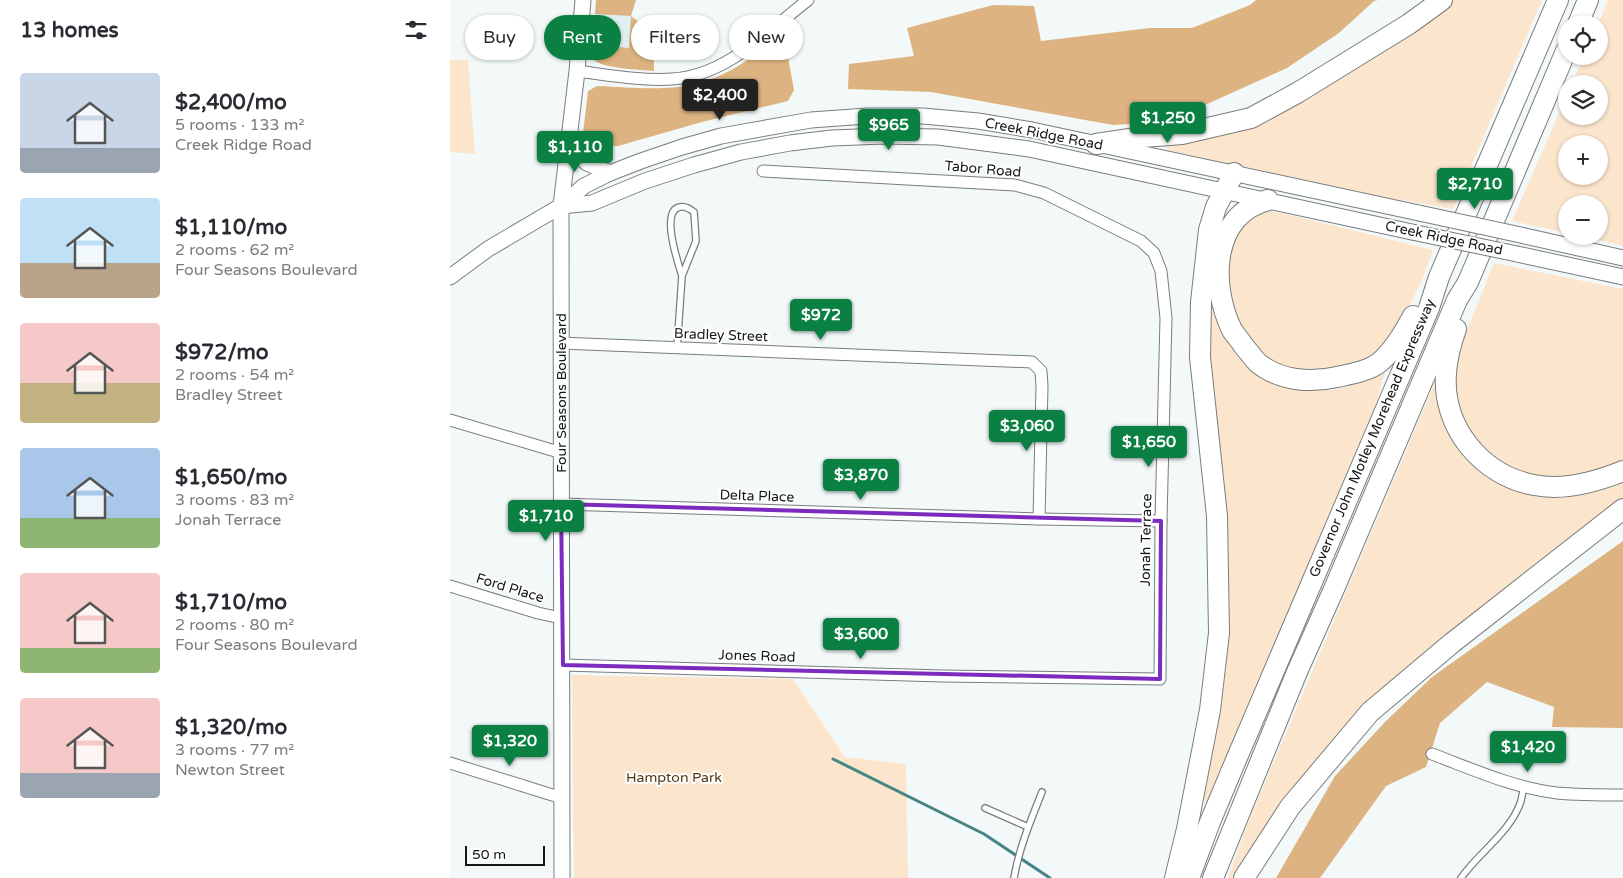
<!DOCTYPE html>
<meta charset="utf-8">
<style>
:root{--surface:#fff;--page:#f7f7f7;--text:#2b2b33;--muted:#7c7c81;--accent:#0b8043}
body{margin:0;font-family:"Varela Round",sans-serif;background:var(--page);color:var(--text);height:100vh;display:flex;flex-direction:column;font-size:19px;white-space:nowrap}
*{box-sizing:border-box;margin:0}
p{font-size:16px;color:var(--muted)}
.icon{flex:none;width:28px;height:28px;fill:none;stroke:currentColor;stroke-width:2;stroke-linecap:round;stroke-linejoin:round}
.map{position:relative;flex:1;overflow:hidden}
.drawer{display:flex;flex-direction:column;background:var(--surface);width:450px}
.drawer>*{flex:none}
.guide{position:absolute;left:15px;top:15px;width:475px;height:45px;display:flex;gap:10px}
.buttons{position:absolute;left:1108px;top:15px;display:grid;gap:10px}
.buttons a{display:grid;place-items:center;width:50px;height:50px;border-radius:50%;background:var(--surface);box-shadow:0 1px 4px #0004;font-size:25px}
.scale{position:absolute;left:15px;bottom:12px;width:80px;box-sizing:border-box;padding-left:5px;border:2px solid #151717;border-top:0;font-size:14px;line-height:18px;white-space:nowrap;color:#151717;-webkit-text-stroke:4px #fff;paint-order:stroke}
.price{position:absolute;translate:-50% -42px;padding:0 11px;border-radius:5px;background:var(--accent);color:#fff;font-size:16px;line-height:32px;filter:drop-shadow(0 1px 2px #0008)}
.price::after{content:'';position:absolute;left:50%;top:30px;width:15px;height:11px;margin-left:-8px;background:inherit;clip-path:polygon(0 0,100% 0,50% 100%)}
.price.on{background:#222;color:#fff}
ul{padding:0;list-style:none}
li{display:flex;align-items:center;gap:15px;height:125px;padding:0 20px}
li span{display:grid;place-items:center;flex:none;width:140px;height:100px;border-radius:5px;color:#555}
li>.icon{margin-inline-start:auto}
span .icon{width:60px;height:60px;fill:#fffc;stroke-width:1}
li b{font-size:21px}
h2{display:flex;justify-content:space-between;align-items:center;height:60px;padding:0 20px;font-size:21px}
.tag{padding:0 18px;border-radius:22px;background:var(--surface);box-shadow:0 1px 4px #0004;font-size:18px;line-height:45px}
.tag.on{background:var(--accent);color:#fff}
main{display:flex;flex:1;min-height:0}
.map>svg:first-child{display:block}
.built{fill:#e0eff0}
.green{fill:#fbe6cd;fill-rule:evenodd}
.forest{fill:#ddb481}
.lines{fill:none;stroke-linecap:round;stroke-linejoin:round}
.stream{stroke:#488486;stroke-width:3}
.lane-casing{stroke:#797d7e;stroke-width:8}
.street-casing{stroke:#797d7e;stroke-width:13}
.secondary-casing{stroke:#797d7e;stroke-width:17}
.highway-casing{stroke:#797d7e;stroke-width:22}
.lane{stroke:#fff;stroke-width:5.5}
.street{stroke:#fff;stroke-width:11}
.secondary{stroke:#fff;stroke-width:15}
.highway{stroke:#fff;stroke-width:20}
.secondary-bridge-casing{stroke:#797d7e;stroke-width:17;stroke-linecap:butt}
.secondary-bridge{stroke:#fff;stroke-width:15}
.marked{fill:none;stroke:#7b2cbf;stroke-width:4;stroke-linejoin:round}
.labels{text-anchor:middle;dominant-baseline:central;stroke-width:4;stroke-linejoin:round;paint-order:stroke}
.street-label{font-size:14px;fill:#151717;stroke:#fff}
.park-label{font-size:14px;fill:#52360e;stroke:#fff}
</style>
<main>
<section class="drawer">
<h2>13 homes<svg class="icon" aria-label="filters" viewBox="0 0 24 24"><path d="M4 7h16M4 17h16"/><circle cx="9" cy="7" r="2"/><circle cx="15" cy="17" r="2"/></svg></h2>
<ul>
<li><span style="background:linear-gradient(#c9d6e8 75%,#9aa5b1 0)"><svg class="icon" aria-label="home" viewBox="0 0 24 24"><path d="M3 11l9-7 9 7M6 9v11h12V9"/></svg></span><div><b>$2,400/mo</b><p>5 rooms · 133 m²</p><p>Creek Ridge Road</p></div></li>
<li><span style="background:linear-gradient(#bfe0f5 65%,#b9a48a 0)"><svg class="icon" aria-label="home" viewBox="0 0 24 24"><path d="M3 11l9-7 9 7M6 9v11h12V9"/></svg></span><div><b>$1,110/mo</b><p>2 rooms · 62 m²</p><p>Four Seasons Boulevard</p></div></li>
<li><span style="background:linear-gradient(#f6c9c9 60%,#c2b280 0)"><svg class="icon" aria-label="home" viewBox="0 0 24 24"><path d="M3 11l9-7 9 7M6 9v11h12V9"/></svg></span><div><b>$972/mo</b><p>2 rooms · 54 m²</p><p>Bradley Street</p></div></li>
<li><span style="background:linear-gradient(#a9c7e8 70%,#8fb573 0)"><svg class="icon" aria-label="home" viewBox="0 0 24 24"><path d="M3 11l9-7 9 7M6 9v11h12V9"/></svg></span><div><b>$1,650/mo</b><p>3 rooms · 83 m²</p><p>Jonah Terrace</p></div></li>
<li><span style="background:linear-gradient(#f6c9c9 75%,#8fb573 0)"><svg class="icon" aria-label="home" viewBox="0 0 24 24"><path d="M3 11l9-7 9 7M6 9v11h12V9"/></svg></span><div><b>$1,710/mo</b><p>2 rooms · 80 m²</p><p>Four Seasons Boulevard</p></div></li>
<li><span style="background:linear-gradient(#f6c9c9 75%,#9aa5b1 0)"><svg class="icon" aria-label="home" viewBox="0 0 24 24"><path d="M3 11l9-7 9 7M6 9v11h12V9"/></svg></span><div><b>$1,320/mo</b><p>3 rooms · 77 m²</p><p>Newton Street</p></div></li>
</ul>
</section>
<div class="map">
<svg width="1173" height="878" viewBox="0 0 1173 878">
<rect width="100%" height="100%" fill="#f3f9f9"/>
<!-- built -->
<polygon class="built" points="145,14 181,16 179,48 141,44"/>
<!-- green -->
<g class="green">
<polygon points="1003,0 1092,0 1003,209 934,197 717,150 718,144 748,141 785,130 992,8"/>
<path d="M1158 0H1173V246L1131 236H1149V204H1116V233L1062 221 1116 97V116H1149V84H1122L1134 56H1149L1148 24ZM1116 144H1149V176H1116Z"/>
<polygon points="0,60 18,60 25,154 0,152"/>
<polygon points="820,211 832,213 983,250 972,280 951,324 935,347 909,366 854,375 817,359 788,324 781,305 777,259 789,228 802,217"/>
<polygon points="762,258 767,302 838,386 860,390 882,390 903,385 929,370 935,371 927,401 757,802 751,800 762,746 762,386 759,339"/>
<polygon points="1044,263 1173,289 1173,462 1140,475 1106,480 1079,478 1037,455 1018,432 1007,409 1005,373 1013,340"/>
<polygon points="987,378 1044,479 1173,479 1173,501 965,662 789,878 778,878 799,820"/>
<polygon points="122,675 343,679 395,757 456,764 458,878 124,878"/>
</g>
<!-- forest -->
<g class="forest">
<path d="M146 0H186L181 16 203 33 204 71C191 70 152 68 144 60 139 55 140 50 141 44L179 48 181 16 145 14Z"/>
<polygon points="806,0 928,0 924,1 889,33 837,68 724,119 697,123 663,125 481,92 398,89 399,64 464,56 457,28 543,5 584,6 591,41 700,28 742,28 800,5"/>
<path d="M333 30 344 90 338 101 252 122 168 146H154L139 140 133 133 138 91 147 86C200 88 236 95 285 68 302 58 318 42 333 30Z"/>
<polygon points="1173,541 1173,728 1102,727 1104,707 1037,682 990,723 976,767 936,786 870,878 826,878 885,776 935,722 982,677"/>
</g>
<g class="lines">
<!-- stream -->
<polyline class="stream" points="383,759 534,834 600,878"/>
<!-- lane casing -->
<g class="lane-casing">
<g id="lane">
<path d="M227 348 232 276 246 241 244 212C240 209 236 206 230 207 210 210 228 263 232 276"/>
<polyline points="535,808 578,827"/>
<path d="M564 878C569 848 581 820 592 792"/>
<path d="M1011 878C1029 852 1061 832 1071 801 1072 796 1073 791 1074 786"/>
</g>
</g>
<!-- street casing -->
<g class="street-casing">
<g id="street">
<path d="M127 71C158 75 191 81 222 79 276 76 318 31 358 0"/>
<polyline points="110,343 582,362 591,371 592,386 589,519"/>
<polyline points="0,420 112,453"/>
<polyline points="111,504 589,519 711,521"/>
<polyline points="0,586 88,613 111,618"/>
<polyline points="113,665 492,676 710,679 711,521 716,318 711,271 704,253 691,241 594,193 565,185 313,171"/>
<path d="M982 754C1022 769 1064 788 1107 793 1129 795 1151 795 1173 795"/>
<polyline points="0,763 112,798"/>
</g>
</g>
<!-- secondary casing -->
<g class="secondary-casing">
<g id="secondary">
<polyline points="119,146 137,163 160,173"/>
<polyline points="111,206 142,203 195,181 244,165 291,152 340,143 382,138 433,136 488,137 579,149 962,232"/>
<polyline points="1075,236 1173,258"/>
<polyline points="1067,254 1173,277"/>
<polyline points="0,277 38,249 111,206 134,186 160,173 191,161 232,147 271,136 361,120 417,116 473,116 528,121 582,130 969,213"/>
<polyline points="112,878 111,206 127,71 133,0"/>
</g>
</g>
<!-- highway casing -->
<g class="highway-casing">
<g id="highway">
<polyline points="1128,24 1138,0"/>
<polyline points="646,144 693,137 732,134 801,118 847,93 959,24 992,0"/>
<path d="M818 200C761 215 760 285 782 330 785 335 790 340 793 345 798 351 803 358 808 363 830 381 861 383 887 377 901 374 919 371 930 362 944 350 954 332 963 316"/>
<path d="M1006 329C1001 343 997 358 996 373 992 427 1031 475 1084 485 1113 491 1146 482 1173 471"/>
<polyline points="725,878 737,829 760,710 769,633 767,516 750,357 751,302 759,230 766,207 784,173"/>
<polyline points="739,878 760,822 786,760 979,308 989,277 1108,0"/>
<polyline points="763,878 847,672 884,589 1007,300 1018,282 1116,51"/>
<polyline points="794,878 840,807 920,712 1002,643 1173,509"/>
</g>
</g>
<!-- lane -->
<use href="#lane" class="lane"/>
<!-- street -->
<use href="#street" class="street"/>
<!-- secondary -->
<use href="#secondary" class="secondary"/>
<!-- highway -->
<use href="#highway" class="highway"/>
<!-- secondary-bridge casing -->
<g class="secondary-bridge-casing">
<g id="secondary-bridge">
<polyline points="969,213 1075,236"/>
<polyline points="962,232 1067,254"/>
</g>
</g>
<!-- secondary-bridge -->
<use href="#secondary-bridge" class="secondary-bridge"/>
</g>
<!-- marked area -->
<path class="marked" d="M111 504 711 521 710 679 113 665Z"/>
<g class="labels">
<!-- street labels -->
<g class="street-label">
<text transform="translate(594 134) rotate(11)">Creek Ridge Road</text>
<text transform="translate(533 169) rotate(5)">Tabor Road</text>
<text transform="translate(994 238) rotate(12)">Creek Ridge Road</text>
<text transform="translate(271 335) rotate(2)">Bradley Street</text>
<text transform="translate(111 393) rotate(-90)">Four Seasons Boulevard</text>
<text transform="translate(922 438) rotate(-67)">Governor John Motley Morehead Expressway</text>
<text transform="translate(307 496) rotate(2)">Delta Place</text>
<text transform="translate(696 540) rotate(-89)">Jonah Terrace</text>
<text transform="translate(60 588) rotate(17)">Ford Place</text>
<text transform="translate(307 656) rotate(2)">Jones Road</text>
</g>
<!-- park labels -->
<g class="park-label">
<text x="224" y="777">Hampton Park</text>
</g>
</g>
</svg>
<div class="buttons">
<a><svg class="icon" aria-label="locate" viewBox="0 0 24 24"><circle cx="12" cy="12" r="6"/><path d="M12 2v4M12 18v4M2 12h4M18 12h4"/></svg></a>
<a><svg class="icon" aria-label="layers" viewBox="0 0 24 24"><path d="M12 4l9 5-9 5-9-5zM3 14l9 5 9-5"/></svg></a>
<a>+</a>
<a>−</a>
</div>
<div class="scale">50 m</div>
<b class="price on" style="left:270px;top:121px">$2,400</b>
<b class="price" style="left:718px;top:144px">$1,250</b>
<b class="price" style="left:439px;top:151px">$965</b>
<b class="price" style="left:125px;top:173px">$1,110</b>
<b class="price" style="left:1025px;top:210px">$2,710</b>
<b class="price" style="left:371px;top:341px">$972</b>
<b class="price" style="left:577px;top:452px">$3,060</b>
<b class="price" style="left:699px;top:468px">$1,650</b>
<b class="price" style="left:411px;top:501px">$3,870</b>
<b class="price" style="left:96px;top:542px">$1,710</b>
<b class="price" style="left:411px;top:660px">$3,600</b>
<b class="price" style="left:60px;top:767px">$1,320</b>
<b class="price" style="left:1078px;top:773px">$1,420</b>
<div class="guide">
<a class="tag">Buy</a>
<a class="tag on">Rent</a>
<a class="tag">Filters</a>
<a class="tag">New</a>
</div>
</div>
</main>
